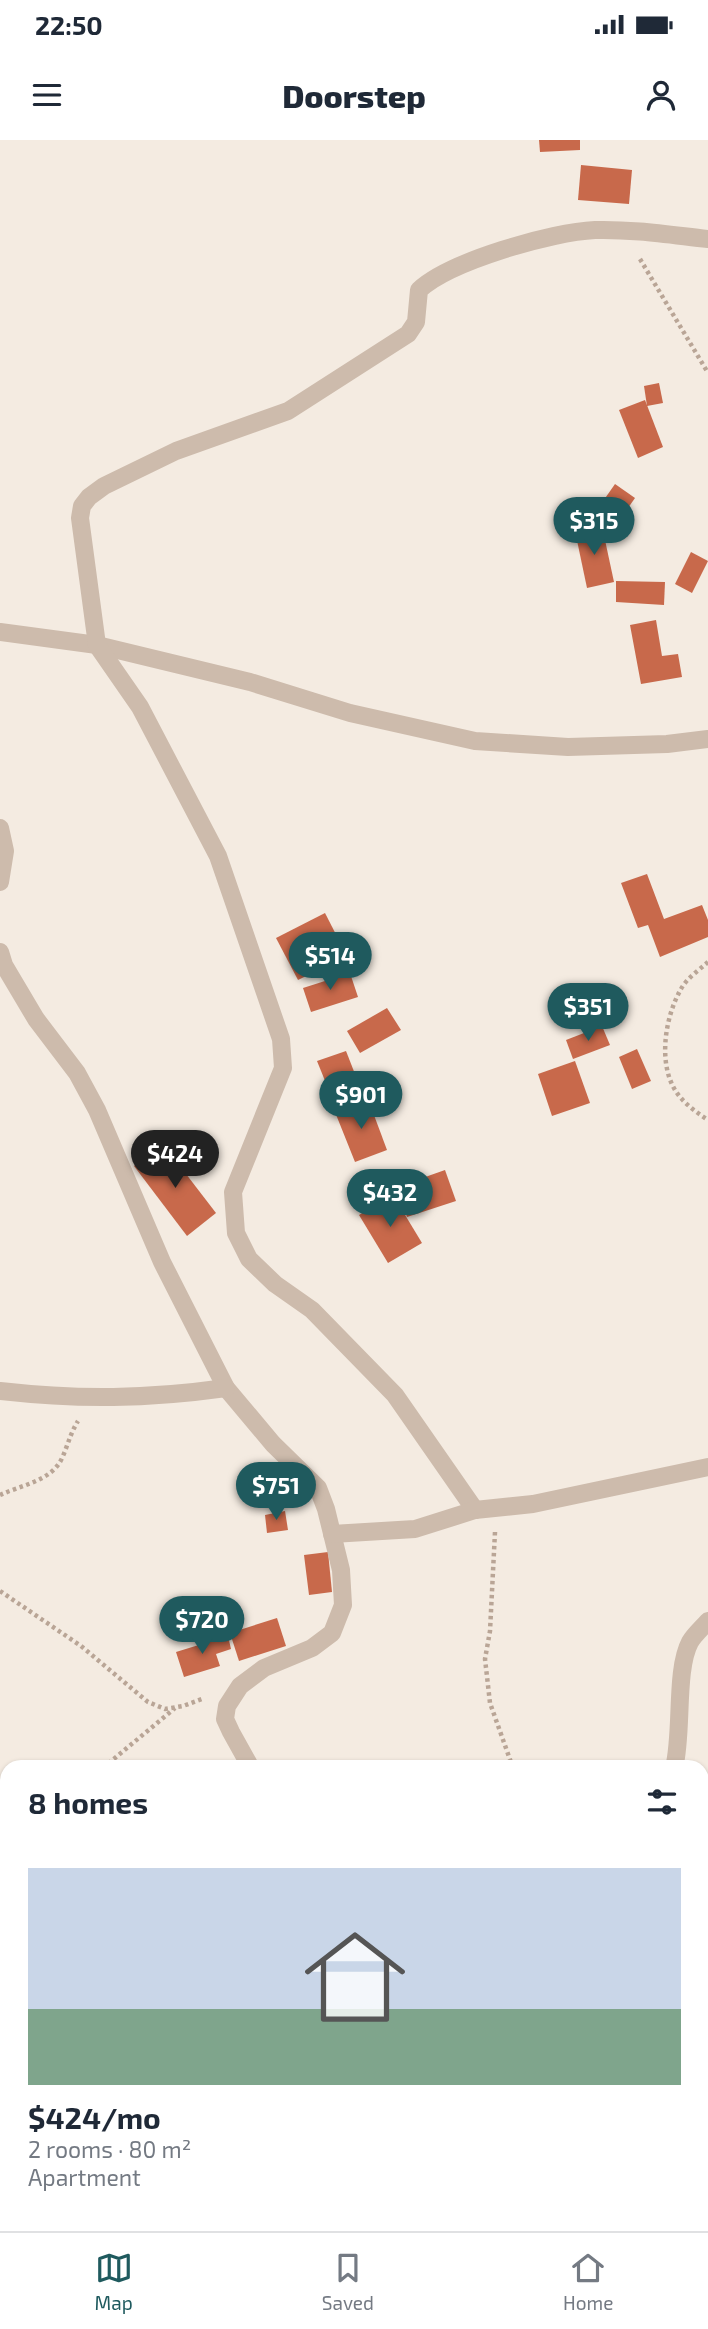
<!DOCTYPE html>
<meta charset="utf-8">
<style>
:root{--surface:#fff;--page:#f6f6f7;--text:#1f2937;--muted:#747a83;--line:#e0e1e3;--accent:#1f5a5e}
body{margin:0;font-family:"Exo 2",sans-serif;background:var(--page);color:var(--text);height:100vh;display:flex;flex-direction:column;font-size:26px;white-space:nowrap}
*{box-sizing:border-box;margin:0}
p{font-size:23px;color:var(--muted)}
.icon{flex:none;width:38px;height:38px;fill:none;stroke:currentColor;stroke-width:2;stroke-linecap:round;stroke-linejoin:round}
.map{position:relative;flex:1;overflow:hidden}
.side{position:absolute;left:0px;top:1620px;width:709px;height:471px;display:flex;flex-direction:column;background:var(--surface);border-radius:21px 21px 0 0;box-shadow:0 2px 5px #0004}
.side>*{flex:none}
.price{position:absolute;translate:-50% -60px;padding:0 16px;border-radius:24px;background:var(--accent);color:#fff;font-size:23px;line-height:46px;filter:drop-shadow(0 2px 4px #0008)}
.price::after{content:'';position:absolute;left:50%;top:42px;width:21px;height:16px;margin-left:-10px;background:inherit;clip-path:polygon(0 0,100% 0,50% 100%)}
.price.current{background:#222;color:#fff}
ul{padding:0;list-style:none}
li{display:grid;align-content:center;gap:14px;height:371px;padding:0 28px}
li span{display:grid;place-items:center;height:217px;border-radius:0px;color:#555}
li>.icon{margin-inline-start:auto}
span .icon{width:126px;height:126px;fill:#fffc;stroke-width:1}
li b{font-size:30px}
h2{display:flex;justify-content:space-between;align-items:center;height:84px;padding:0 28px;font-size:30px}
.status{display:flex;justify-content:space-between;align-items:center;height:49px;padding:0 35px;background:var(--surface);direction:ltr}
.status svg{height:19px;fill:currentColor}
header{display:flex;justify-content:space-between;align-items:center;height:91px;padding:0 28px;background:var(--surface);font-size:32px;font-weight:800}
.menu{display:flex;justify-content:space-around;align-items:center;height:98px;border-top:2px solid var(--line);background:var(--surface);font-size:19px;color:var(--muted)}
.menu a{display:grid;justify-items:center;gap:4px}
.menu .current{color:var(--accent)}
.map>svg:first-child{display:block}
.building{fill:#c8694b}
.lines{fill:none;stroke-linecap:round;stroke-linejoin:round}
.path{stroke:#b9a596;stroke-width:4.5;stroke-dasharray:3.5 3.5;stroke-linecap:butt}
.minor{stroke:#cdbbac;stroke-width:18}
</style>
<div class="status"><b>22:50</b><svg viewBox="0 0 49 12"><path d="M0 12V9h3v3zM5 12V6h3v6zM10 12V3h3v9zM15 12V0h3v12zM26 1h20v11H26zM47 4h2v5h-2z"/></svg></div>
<header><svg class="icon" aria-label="menu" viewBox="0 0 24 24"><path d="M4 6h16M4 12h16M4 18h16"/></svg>Doorstep<svg class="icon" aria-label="person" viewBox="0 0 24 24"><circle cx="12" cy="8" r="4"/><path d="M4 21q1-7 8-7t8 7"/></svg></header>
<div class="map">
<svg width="708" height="2091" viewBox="0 0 708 2091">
<rect width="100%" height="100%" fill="#f4ebe1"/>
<!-- building -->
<g class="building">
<polygon points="539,0 580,0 580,10 540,12"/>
<polygon points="581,25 632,30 629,64 578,60"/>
<polygon points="659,243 663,263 647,266 644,246"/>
<polygon points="645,260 663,307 638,318 619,270"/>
<polygon points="615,344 635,358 612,391 592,377"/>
<polygon points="602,386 614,442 587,448 575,391"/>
<polygon points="691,412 708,421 692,453 675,444"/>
<polygon points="616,441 665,442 664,465 616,462"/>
<polygon points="656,480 662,516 678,514 682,537 641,544 630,485"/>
<polygon points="647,734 664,779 702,765 708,780 708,797 660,817 648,785 638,788 621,743"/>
<polygon points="325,773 347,816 298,840 276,798"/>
<polygon points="350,833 358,857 311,872 303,848"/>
<polygon points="387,868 401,890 360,913 347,891"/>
<polygon points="602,886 610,905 573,919 566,900"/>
<polygon points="637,909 651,941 632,949 619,917"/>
<polygon points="346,911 364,957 336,968 317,921"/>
<polygon points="575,921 590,963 552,976 538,934"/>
<polygon points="368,959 387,1010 355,1022 335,972"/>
<polygon points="163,1004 216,1073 187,1096 134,1026"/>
<polygon points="445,1030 456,1061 407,1077 397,1047"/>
<polygon points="393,1055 422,1103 388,1123 359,1075"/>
<polygon points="285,1371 288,1390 267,1393 265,1375"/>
<polygon points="328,1412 332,1452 309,1455 304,1415"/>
<polygon points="277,1478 286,1506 239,1521 230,1493"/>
<polygon points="228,1496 231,1509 216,1514 220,1526 184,1537 176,1512"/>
</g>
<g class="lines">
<!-- path -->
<g class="path">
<polyline points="640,119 708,233"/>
<path d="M708 822C699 830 687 838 681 849 665 877 658 922 675 950 683 963 696 972 708 980"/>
<path d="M0 1355C21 1345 52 1341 62 1318 68 1305 70 1294 78 1281"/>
<polyline points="495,1392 490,1491 485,1519 490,1563 513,1628"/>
<polyline points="0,1451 81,1506 148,1562 165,1569 183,1566 202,1559"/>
<polyline points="103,1628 175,1568"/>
<polyline points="0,1763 7,1749"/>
</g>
<!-- minor -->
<g class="minor">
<polyline points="0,492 97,505 250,542 350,573 475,601 568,607 667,604 708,599"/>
<polyline points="0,688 5,711 0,742"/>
<polyline points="0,812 4,825 36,879 77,933 97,970 162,1122 226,1248 273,1304 318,1348 326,1369 341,1430 343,1465 332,1493 312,1508 264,1528 240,1546 227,1566 225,1579 231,1592 251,1628"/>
<path d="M0 1251C80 1260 147 1259 226 1248"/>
<path d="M475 1370 395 1255 312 1170 275 1144 249 1119 236 1093 233 1052 283 928 281 899 218 716 140 567 97 505 80 378 82 366 89 357 104 346 176 311 288 271 408 194 416 182 419 150C450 121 552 92 595 90 633 89 671 95 708 99"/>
<polyline points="332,1394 415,1389 475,1370 533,1364 708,1327"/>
<path d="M674 1628C683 1593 675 1530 690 1502 694 1495 702 1488 708 1481"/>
<polyline points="0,2012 7,2013"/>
<polyline points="639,2084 639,2091"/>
<polyline points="319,2091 319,2084"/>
</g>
</g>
</svg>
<b class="price" style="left:594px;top:417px">$315</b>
<b class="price" style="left:330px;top:852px">$514</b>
<b class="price" style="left:588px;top:903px">$351</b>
<b class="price" style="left:361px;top:991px">$901</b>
<b class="price current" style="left:175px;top:1050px">$424</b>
<b class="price" style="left:390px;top:1089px">$432</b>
<b class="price" style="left:276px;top:1382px">$751</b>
<b class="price" style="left:202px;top:1516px">$720</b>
<section class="side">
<h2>8 homes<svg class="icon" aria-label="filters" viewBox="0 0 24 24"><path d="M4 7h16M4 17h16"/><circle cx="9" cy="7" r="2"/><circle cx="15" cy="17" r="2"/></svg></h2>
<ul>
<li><span style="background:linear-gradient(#c9d6e8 65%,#7fa58c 0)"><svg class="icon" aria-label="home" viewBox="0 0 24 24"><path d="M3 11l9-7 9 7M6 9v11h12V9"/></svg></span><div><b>$424/mo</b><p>2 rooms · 80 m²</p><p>Apartment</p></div></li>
</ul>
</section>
</div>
<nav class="menu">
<a class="current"><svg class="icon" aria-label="map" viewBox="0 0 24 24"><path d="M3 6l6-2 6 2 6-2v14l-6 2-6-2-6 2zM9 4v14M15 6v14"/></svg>Map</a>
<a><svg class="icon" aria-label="saved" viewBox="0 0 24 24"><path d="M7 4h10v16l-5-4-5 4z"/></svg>Saved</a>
<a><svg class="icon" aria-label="home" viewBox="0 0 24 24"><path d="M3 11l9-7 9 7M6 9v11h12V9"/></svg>Home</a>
</nav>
